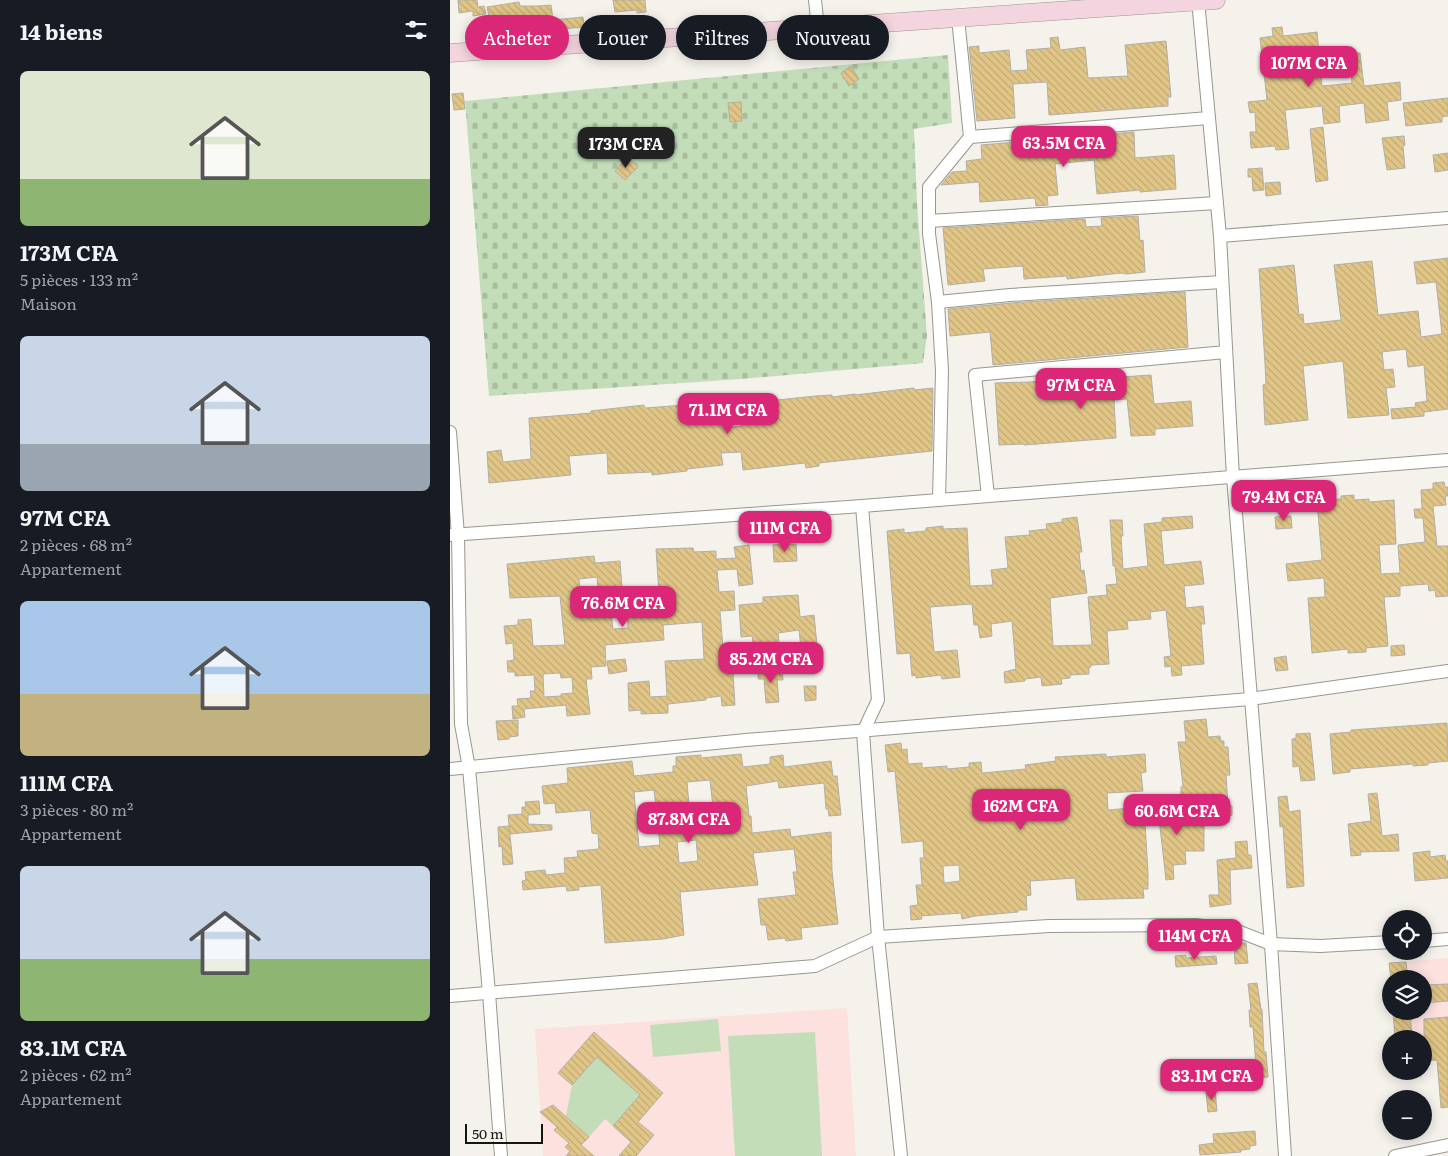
<!DOCTYPE html>
<html lang="fr">
<meta charset="utf-8">
<style>
:root{--surface:#171b24;--page:#20242c;--text:#f1f3f6;--muted:#9ea1a6;--accent:#db2777}
body{margin:0;font-family:Literata,serif;background:var(--page);color:var(--text);height:100vh;display:flex;flex-direction:column;font-size:19px;white-space:nowrap}
*{box-sizing:border-box;margin:0}
p{font-size:16px;color:var(--muted)}
.icon{flex:none;width:28px;height:28px;fill:none;stroke:currentColor;stroke-width:2;stroke-linecap:round;stroke-linejoin:round}
.map{position:relative;flex:1;overflow:hidden}
.panel{display:flex;flex-direction:column;background:var(--surface);width:450px}
.panel>*{flex:none}
.guide{position:absolute;left:15px;top:15px;width:475px;height:45px;display:flex;gap:10px}
.fabs{position:absolute;left:932px;top:910px;display:grid;gap:10px}
.fabs a{display:grid;place-items:center;width:50px;height:50px;border-radius:50%;background:var(--surface);box-shadow:0 2px 12px #0003;font-size:25px}
.scale{position:absolute;left:15px;bottom:12px;width:78px;box-sizing:border-box;padding-left:5px;border:2px solid #151412;border-top:0;font-size:14px;line-height:18px;white-space:nowrap;color:#151412;-webkit-text-stroke:4px #f5f2eb;paint-order:stroke}
.price{position:absolute;translate:-50% -42px;padding:0 11px;border-radius:10px;background:var(--accent);color:#fff;font-size:16px;line-height:32px;filter:drop-shadow(0 1px 2px #0008)}
.price::after{content:'';position:absolute;left:50%;top:30px;width:15px;height:11px;margin-left:-8px;background:inherit;clip-path:polygon(0 0,100% 0,50% 100%)}
.price.current{background:#222;color:#fff}
ul{padding:0;list-style:none}
li{display:grid;align-content:center;gap:10px;height:265px;padding:0 20px}
li span{display:grid;place-items:center;height:155px;border-radius:8px;color:#555}
li>.icon{margin-inline-start:auto}
span .icon{width:90px;height:90px;fill:#fffc;stroke-width:1}
li b{font-size:21px}
h2{display:flex;justify-content:space-between;align-items:center;height:60px;padding:0 20px;font-size:21px}
.chip{padding:0 18px;border-radius:22px;background:var(--surface);box-shadow:0 2px 12px #0003;font-size:18px;line-height:45px}
.chip.current{background:var(--accent);color:#fff}
main{display:flex;flex:1;min-height:0}
.map>svg:first-child{display:block}
.education{fill:#fce1df}
.cemetery{fill:url(#cemetery-stones)}
.garden{fill:#c3ddb9}
.building{fill:url(#building-back-hatch);stroke:#b2afa8;fill-rule:evenodd}
.lines{fill:none;stroke-linecap:round;stroke-linejoin:round}
.street-casing{stroke:#99968f;stroke-width:14}
.secondary-casing{stroke:#99968f;stroke-width:19}
.street{stroke:#fff;stroke-width:12}
.secondary{stroke:#f3d4df;stroke-width:18}
</style>
<main>
<section class="panel">
<h2>14 biens<svg class="icon" aria-label="filters" viewBox="0 0 24 24"><path d="M4 7h16M4 17h16"/><circle cx="9" cy="7" r="2"/><circle cx="15" cy="17" r="2"/></svg></h2>
<ul>
<li><span style="background:linear-gradient(#dfe7d0 70%,#8fb573 0)"><svg class="icon" aria-label="home" viewBox="0 0 24 24"><path d="M3 11l9-7 9 7M6 9v11h12V9"/></svg></span><div><b>173M CFA</b><p>5 pièces · 133 m²</p><p>Maison</p></div></li>
<li><span style="background:linear-gradient(#c9d6e8 70%,#9aa5b1 0)"><svg class="icon" aria-label="home" viewBox="0 0 24 24"><path d="M3 11l9-7 9 7M6 9v11h12V9"/></svg></span><div><b>97M CFA</b><p>2 pièces · 68 m²</p><p>Appartement</p></div></li>
<li><span style="background:linear-gradient(#a9c7e8 60%,#c2b280 0)"><svg class="icon" aria-label="home" viewBox="0 0 24 24"><path d="M3 11l9-7 9 7M6 9v11h12V9"/></svg></span><div><b>111M CFA</b><p>3 pièces · 80 m²</p><p>Appartement</p></div></li>
<li><span style="background:linear-gradient(#c9d6e8 60%,#8fb573 0)"><svg class="icon" aria-label="home" viewBox="0 0 24 24"><path d="M3 11l9-7 9 7M6 9v11h12V9"/></svg></span><div><b>83.1M CFA</b><p>2 pièces · 62 m²</p><p>Appartement</p></div></li>
</ul>
</section>
<div class="map">
<svg width="998" height="1156" viewBox="0 0 998 1156">
<defs>
<pattern id="cemetery-stones" width="16" height="16" patternUnits="userSpaceOnUse" patternTransform="scale(1.25)"><rect width="16" height="16" fill="#c3ddb9"/><path d="M2 7V4a2 2 0 0 1 4 0v3zM10 15v-3a2 2 0 0 1 4 0v3z" fill="#a7bd9e"/></pattern>
<pattern id="building-back-hatch" width="6" height="6" patternUnits="userSpaceOnUse" patternTransform="scale(1.25)"><rect width="6" height="6" fill="#e1c687"/><path d="M-1 5l2 2M0 0l6 6M5-1l2 2" fill="none" stroke="#c0a974"/></pattern>
</defs>
<rect width="100%" height="100%" fill="#f5f2eb"/>
<!-- education -->
<g class="education">
<polygon points="998,958 998,1036 957,1039 943,1011 974,1011 974,979 941,979 941,987 939,963"/>
<polygon points="397,1008 406,1156 93,1156 85,1029"/>
</g>
<!-- cemetery -->
<polygon class="cemetery" points="498,55 502,123 464,129 467,203 477,336 473,363 291,379 39,396 15,101"/>
<!-- garden -->
<g class="garden">
<polygon points="268,1019 271,1051 203,1057 200,1025"/>
<polygon points="365,1032 372,1156 285,1156 278,1036"/>
<polygon points="147,1057 190,1095 163,1126 155,1119 139,1137 116,1116 122,1085"/>
</g>
<!-- building -->
<g class="building">
<polygon points="8,0 27,0 28,7 34,6 36,14 23,16 23,11 9,13"/>
<polygon points="163,0 195,0 196,12 187,13 187,10 165,12"/>
<polygon points="69,2 70,6 88,6 101,5 103,20 133,17 134,27 112,29 88,34 75,36 75,34 69,37 63,21 41,25 37,7"/>
<polygon points="832,27 833,36 867,32 872,86 902,83 899,54 910,53 914,86 950,82 951,100 937,102 939,120 916,123 914,103 889,106 890,122 874,124 872,106 835,110 839,149 826,150 825,146 801,148 800,132 806,132 805,112 800,113 798,102 817,100 810,38 823,36 822,28"/>
<polygon points="608,37 610,50 635,47 638,78 678,76 675,45 716,41 721,97 718,97 718,106 599,115 597,82 563,84 565,118 527,121 519,47 529,46 529,53 559,50 561,71 578,70 576,50 601,48 600,38"/>
<polygon points="401,66 409,79 399,86 391,73"/>
<polygon points="13,93 15,109 4,110 2,94"/>
<polygon points="998,98 998,116 992,117 992,122 956,126 953,103"/>
<polygon points="291,102 292,121 280,122 278,103"/>
<polygon points="873,127 878,180 866,182 860,129"/>
<polygon points="684,132 685,158 724,155 726,189 690,192 690,190 647,194 644,160 605,164 608,195 597,196 598,205 586,206 585,198 530,202 529,182 491,185 502,172 517,171 516,161 532,159 531,145"/>
<polygon points="954,136 955,145 953,146 955,168 937,170 932,138"/>
<polygon points="998,153 998,170 985,172 983,155"/>
<polygon points="177,157 188,167 175,180 165,171"/>
<polygon points="812,168 814,190 803,191 802,177 798,177 798,169"/>
<polygon points="830,182 831,194 816,196 815,183"/>
<polygon points="688,216 690,241 693,240 695,272 677,274 671,273 617,279 617,276 574,279 573,266 533,269 535,281 498,285 493,228 635,219 636,227 652,226 651,218"/>
<polygon points="998,258 998,409 974,412 974,416 942,419 941,409 966,407 965,403 977,401 974,365 958,367 956,349 932,352 934,370 943,369 945,387 936,388 939,415 898,418 893,361 853,366 858,420 815,425 813,385 816,384 815,364 809,269 844,265 849,315 853,314 854,324 891,320 884,265 922,261 928,315 968,311 971,337 992,334 986,282 967,284 964,262"/>
<polygon points="735,292 738,347 543,365 540,332 500,336 498,309 561,303"/>
<polygon points="662,375 662,377 671,377 701,375 704,404 741,401 743,426 705,429 705,435 681,436 677,399 664,400 666,438 574,445 574,444 549,445 545,383 579,382"/>
<polygon points="464,388 464,390 483,388 482,451 369,463 369,466 356,468 355,463 293,470 291,452 271,453 273,465 237,469 237,471 202,475 202,472 158,474 157,453 144,454 119,456 121,475 39,483 37,452 51,450 53,462 81,459 79,418 141,413 141,411 194,405 195,408 235,405 235,407 270,403 272,428 292,426 289,404 365,396 382,395 382,397 405,394 405,395"/>
<polygon points="994,482 995,487 998,487 998,496 995,496 996,505 983,506 987,546 998,546 998,596 986,597 985,590 979,591 978,584 950,586 950,596 934,597 938,646 916,648 916,652 898,653 898,649 862,653 858,598 875,597 874,578 838,581 836,564 872,560 867,501 891,499 891,496 904,495 904,500 919,499 919,502 944,500 946,544 929,545 931,574 950,573 948,545 975,542 973,518 965,518 964,509 972,509 971,490 983,489 983,483"/>
<polygon points="742,516 743,528 711,531 714,565 751,561 754,584 734,586 736,608 753,606 755,624 751,624 754,664 731,666 732,675 722,676 721,666 715,667 714,657 721,656 716,610 700,612 701,619 677,621 678,629 657,631 659,664 641,665 641,667 639,667 639,674 620,675 620,678 611,679 612,684 592,686 591,677 575,679 575,681 555,683 554,672 566,669 562,621 541,624 542,636 530,638 528,625 524,625 522,604 480,607 484,652 507,650 510,677 492,679 491,675 466,678 466,675 462,676 460,653 447,654 437,531 454,529 454,533 476,531 476,528 493,526 493,529 517,528 520,586 543,585 541,570 558,568 555,537 580,535 579,531 597,529 596,524 612,522 612,519 627,517 632,552 629,552 631,571 634,570 637,593 600,598 603,646 642,645 638,597 657,595 656,585 667,584 665,566 663,566 660,520 672,520 673,536 671,536 673,569 698,566 694,524 712,522 712,518"/>
<polygon points="841,516 842,528 826,529 825,517"/>
<polygon points="346,544 347,561 324,562 323,545"/>
<path d="M299 545 303 584 289 586 287 569 267 570 269 592 284 591 285 610 270 611 275 674 283 673 285 705 272 706 271 696 256 698V700L218 704V713L191 714V710L179 711 178 683 199 681 200 697 217 696 215 661 254 659 252 622 213 625 214 640 155 645 156 666 141 667 142 679H136L140 714 117 716 116 705 74 709 75 717 63 719 62 706H68L67 699 81 698 80 691H85L84 675 65 676V672H58L57 661 64 660 63 643 56 644 54 626 68 625V620L81 619 83 646 115 645 110 596 60 598 57 564 144 556 145 563 170 561 172 588 158 589 163 629 178 628 177 612 210 609 206 549 243 548 244 552 266 551V559L286 558 284 547ZM147 577 149 604 131 605 129 579ZM110 673 111 678 122 677 123 693 111 694V696L94 697 93 674Z"/>
<polygon points="348,595 350,617 364,615 368,655 352,657 349,630 328,633 330,652 305,653 302,636 291,637 289,605 313,603 313,597"/>
<polygon points="954,645 955,655 941,656 941,646"/>
<polygon points="836,656 838,670 826,671 824,658"/>
<polygon points="175,659 177,671 159,674 157,661"/>
<polygon points="332,668 333,680 327,680 329,702 316,703 314,679 308,679 308,671"/>
<polygon points="354,686 366,686 366,700 355,701"/>
<polygon points="756,719 758,737 770,736 771,741 774,741 774,747 778,747 780,775 776,775 778,806 782,806 782,815 779,816 779,822 765,823 764,800 731,801 731,787 733,786 728,742 736,742 734,721"/>
<polygon points="68,720 68,736 59,737 59,739 48,740 46,721"/>
<polygon points="997,723 998,761 978,763 978,765 963,766 963,764 900,769 900,772 883,774 880,734 901,732 901,730"/>
<polygon points="860,733 865,780 851,781 849,766 843,767 842,739 846,738 846,734"/>
<path d="M451 743 452 750 457 749 458 764 472 763V768L497 766V769L519 767V763L531 762 532 773 576 769 575 765 606 761 605 757 656 754V757L695 754 696 772 691 773 693 791 657 793 658 810 694 807 698 873V889H693L694 898 627 900 625 878 580 881 581 895 576 896 577 910H568V912L525 916 512 919 511 913 471 916 472 919 461 920 460 906 468 905 466 885H472L470 858H474L473 841 452 843 445 771 438 772 435 745ZM509 865 510 881 494 883 493 866Z"/>
<path d="M291 754 293 767 320 764V757L333 755 334 767 381 761 383 776H387L391 815 379 816 378 809H376L374 783 329 788 328 781 296 786 299 816H301L302 833 340 829 341 837 381 832 382 871 388 924 351 928 352 939 336 941 335 938 318 940 316 925H311L308 899 346 895 343 872H347L344 849 303 853 308 885 230 892 234 935 213 939 155 943 151 885 128 887 129 890 117 891 116 886 73 890 72 881 76 880 75 872 95 870 96 875 115 873 114 858 128 857 127 851 149 849 148 834 142 833 140 810 106 813 105 803 94 804 92 786 118 783 117 768 182 761 184 776 223 772V766H226V757L251 755V758ZM260 780 265 825 245 827 243 805H239L237 782ZM204 790 210 845 189 847 184 792ZM246 840 248 861 229 863 227 842Z"/>
<polygon points="927,793 932,836 948,834 949,851 910,852 911,855 901,856 898,824 921,821 918,794"/>
<polygon points="837,796 839,812 850,810 854,886 837,888 833,826 830,827 828,797"/>
<polygon points="728,800 729,824 754,823 754,851 735,851 736,864 723,865 724,879 716,880 707,801"/>
<polygon points="89,801 90,814 78,815 78,824 102,825 102,830 60,834 58,815 72,814 72,807 76,807 75,802"/>
<polygon points="59,826 63,864 53,865 52,846 49,847 48,827"/>
<polygon points="797,841 798,855 801,855 802,868 780,870 781,904 760,907 759,895 769,895 767,860 786,858 785,842"/>
<polygon points="980,851 980,857 995,855 996,861 998,861 998,878 965,881 963,853"/>
<polygon points="784,943 796,943 798,963 785,964"/>
<polygon points="736,955 736,958 766,956 767,964 726,967 725,956"/>
<polygon points="956,962 958,979 941,979 939,963"/>
<polygon points="807,983 811,1009 812,1009 814,1052 816,1052 818,1077 807,1078 803,1027 800,1027 799,1010 801,1010 798,984"/>
<polygon points="998,984 998,1001 974,1003 974,985"/>
<polygon points="943,1011 960,1011 962,1039 945,1039"/>
<polygon points="998,1017 998,1107 991,1108 987,1060 974,1061 974,1019"/>
<polygon points="144,1032 213,1093 188,1122 204,1135 186,1156 169,1156 181,1142 163,1126 190,1095 147,1057 122,1085 108,1073"/>
<polygon points="765,1090 767,1111 758,1112 756,1091"/>
<polygon points="103,1105 139,1137 131,1145 144,1156 116,1156 120,1151 115,1147 119,1143 104,1130 107,1127 90,1112"/>
<polygon points="805,1131 806,1145 800,1146 800,1149 791,1150 791,1152 750,1155 749,1145 764,1143 763,1134"/>
</g>
<g class="lines">
<!-- street casing -->
<g class="street-casing">
<g id="street">
<polyline points="365,0 368,28"/>
<polyline points="748,0 770,236 783,477 821,944 835,1156"/>
<polyline points="520,137 759,118"/>
<polyline points="479,221 767,203"/>
<polyline points="770,236 998,218"/>
<polyline points="488,302 560,295 772,282"/>
<polyline points="0,432 8,535 11,724 19,768 39,993 51,1156"/>
<polyline points="538,496 525,375 776,352"/>
<polyline points="489,500 492,371 488,302 479,234 479,187 520,137 508,18"/>
<polyline points="412,506 428,700 413,732 428,937 451,1156"/>
<polyline points="0,535 412,506 998,460"/>
<polyline points="0,769 296,740 800,699 998,671"/>
<polyline points="974,941 998,939"/>
<polyline points="0,996 365,966 428,937 599,926 746,925 790,932 821,944 870,946 941,942"/>
<polyline points="945,1156 998,1145"/>
</g>
</g>
<!-- secondary casing -->
<g class="secondary-casing">
<polyline id="secondary" points="0,53 766,0"/>
</g>
<!-- street -->
<use href="#street" class="street"/>
<!-- secondary -->
<use href="#secondary" class="secondary"/>
</g>
</svg>
<div class="fabs">
<a><svg class="icon" aria-label="locate" viewBox="0 0 24 24"><circle cx="12" cy="12" r="6"/><path d="M12 2v4M12 18v4M2 12h4M18 12h4"/></svg></a>
<a><svg class="icon" aria-label="layers" viewBox="0 0 24 24"><path d="M12 4l9 5-9 5-9-5zM3 14l9 5 9-5"/></svg></a>
<a>+</a>
<a>−</a>
</div>
<div class="scale">50 m</div>
<b class="price" style="left:859px;top:88px">107M CFA</b>
<b class="price" style="left:614px;top:168px">63.5M CFA</b>
<b class="price current" style="left:176px;top:169px">173M CFA</b>
<b class="price" style="left:631px;top:410px">97M CFA</b>
<b class="price" style="left:278px;top:435px">71.1M CFA</b>
<b class="price" style="left:834px;top:522px">79.4M CFA</b>
<b class="price" style="left:335px;top:553px">111M CFA</b>
<b class="price" style="left:173px;top:628px">76.6M CFA</b>
<b class="price" style="left:321px;top:684px">85.2M CFA</b>
<b class="price" style="left:571px;top:831px">162M CFA</b>
<b class="price" style="left:727px;top:836px">60.6M CFA</b>
<b class="price" style="left:239px;top:844px">87.8M CFA</b>
<b class="price" style="left:745px;top:961px">114M CFA</b>
<b class="price" style="left:762px;top:1101px">83.1M CFA</b>
<div class="guide">
<a class="chip current">Acheter</a>
<a class="chip">Louer</a>
<a class="chip">Filtres</a>
<a class="chip">Nouveau</a>
</div>
</div>
</main>
